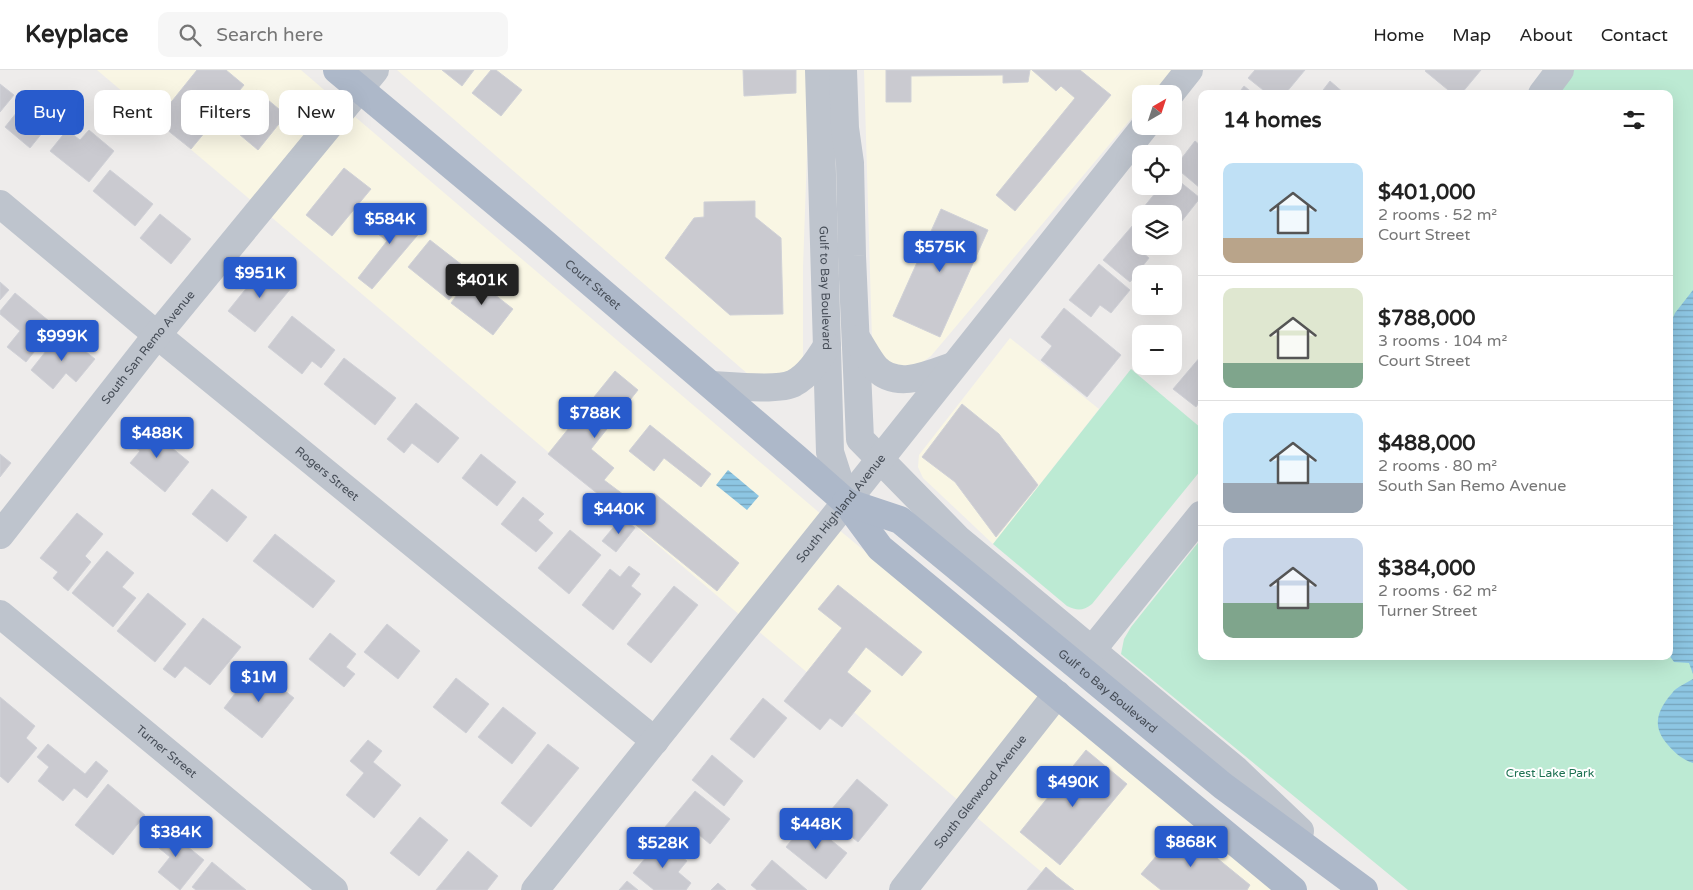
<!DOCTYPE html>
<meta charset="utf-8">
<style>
:root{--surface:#fff;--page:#f6f6f6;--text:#222;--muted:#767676;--line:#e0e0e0;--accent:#285bcc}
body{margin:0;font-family:"Varela Round",sans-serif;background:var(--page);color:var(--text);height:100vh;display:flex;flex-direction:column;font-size:19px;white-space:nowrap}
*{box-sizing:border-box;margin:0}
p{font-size:16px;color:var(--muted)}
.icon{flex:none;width:28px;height:28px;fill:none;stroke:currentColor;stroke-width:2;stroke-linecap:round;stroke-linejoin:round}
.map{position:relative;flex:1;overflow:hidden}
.panel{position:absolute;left:1198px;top:20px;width:475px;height:570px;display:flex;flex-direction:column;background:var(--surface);border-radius:10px;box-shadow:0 5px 20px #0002}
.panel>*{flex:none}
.top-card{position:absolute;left:15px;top:20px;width:475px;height:45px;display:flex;gap:10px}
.needle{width:32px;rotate:39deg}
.tools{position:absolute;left:1132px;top:15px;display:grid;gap:10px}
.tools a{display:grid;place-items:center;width:50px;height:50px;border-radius:10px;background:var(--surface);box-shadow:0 5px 20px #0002;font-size:25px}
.price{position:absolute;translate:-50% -42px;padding:0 11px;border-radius:5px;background:var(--accent);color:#fff;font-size:16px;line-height:32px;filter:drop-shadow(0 1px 2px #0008)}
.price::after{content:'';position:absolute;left:50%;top:30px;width:15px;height:11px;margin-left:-8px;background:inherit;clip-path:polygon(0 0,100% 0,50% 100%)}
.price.current{background:#222;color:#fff}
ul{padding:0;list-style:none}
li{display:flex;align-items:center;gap:15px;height:125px;padding:0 25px}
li+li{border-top:1px solid var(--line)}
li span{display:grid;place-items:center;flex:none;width:140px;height:100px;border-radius:10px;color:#555}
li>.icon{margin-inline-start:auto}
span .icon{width:60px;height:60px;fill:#fffc;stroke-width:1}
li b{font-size:21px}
h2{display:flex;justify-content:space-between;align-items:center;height:60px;padding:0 25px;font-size:21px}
.tag{padding:0 18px;border-radius:10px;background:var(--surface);box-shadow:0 5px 20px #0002;font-size:18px;line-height:45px}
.tag.current{background:var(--accent);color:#fff}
header{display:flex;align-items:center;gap:30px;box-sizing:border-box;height:70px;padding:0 25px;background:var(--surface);border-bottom:1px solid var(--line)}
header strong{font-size:24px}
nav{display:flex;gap:28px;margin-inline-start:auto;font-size:18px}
.search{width:350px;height:45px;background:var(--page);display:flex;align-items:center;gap:12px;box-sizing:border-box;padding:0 18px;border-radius:10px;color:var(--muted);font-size:19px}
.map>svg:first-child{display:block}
.commercial{fill:#f9f6e4}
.green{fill:#bcead3}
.water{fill:url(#water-rules)}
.building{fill:#cacad0;stroke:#d0d1d7}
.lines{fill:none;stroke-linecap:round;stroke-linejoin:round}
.minor{stroke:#bec4cd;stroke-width:28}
.major{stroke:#adb8c9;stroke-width:28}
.labels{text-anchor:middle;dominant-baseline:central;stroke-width:4;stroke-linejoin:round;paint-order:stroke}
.street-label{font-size:12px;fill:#464d57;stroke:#fff}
.park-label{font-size:12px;fill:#1e7152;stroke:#fff}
</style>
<header>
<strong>Keyplace</strong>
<div class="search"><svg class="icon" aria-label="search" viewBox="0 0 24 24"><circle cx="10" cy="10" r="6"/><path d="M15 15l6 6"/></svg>Search here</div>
<nav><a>Home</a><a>Map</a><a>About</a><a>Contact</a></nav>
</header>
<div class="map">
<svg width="1693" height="820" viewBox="0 0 1693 820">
<defs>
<pattern id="water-rules" width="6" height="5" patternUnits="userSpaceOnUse" patternTransform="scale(1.25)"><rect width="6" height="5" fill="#8dc6e3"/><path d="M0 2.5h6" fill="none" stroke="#75a3bb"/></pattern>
</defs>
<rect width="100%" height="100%" fill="#eeeceb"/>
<!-- commercial -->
<g class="commercial">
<polygon points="97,0 301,0 337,31 253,132"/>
<polygon points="397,0 810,0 803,197 803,287 789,303 749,305"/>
<polygon points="864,0 1173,0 1153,24 1141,24 1141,37 931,286 914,298 898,297 885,290 872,270"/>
<polygon points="353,45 822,445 741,546 270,146"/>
<polygon points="1010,268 1099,339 993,474 923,408 918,397 919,385"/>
<polygon points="838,459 1041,627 959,731 757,560"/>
<polygon points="1057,641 1272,820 1063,820 975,746"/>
</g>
<!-- green -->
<g class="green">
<polygon points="1573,0 1693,0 1693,820 1408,820 1121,584 1124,569 1131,557 1201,469 1201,586 1669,586 1669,24 1554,24"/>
<path d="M1131 299 1201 358V400L1092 534C1083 541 1077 541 1067 536L993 474Z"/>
</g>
<!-- water -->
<g class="water">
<polygon points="1693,220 1693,604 1689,593 1674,592 1669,585 1669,257 1675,243"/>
<polygon points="728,400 759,426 747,440 716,415"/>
<path d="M1693 609V693C1683 690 1675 683 1668 675 1653 658 1656 644 1668 628 1671 625 1673 621 1676 619 1681 615 1688 612 1693 609Z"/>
</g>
<!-- building -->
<g class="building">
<polygon points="197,0 226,0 244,15 191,79 156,51"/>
<polygon points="442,0 474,0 462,16"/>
<polygon points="491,0 496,0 522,20 501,46 472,23"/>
<polygon points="743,0 796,0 796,23 744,26"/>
<polygon points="886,0 1030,0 1028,12 1003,13 1003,5 911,6 911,32 886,32"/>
<polygon points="1032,0 1080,0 1111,25 1015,141 996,125 1075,28 1061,16 1056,21"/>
<polygon points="1255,0 1305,0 1285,24 1268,24 1248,8"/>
<polygon points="1426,0 1481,0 1461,24 1453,24 1425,1"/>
<polygon points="1330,11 1345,24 1320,24"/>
<polygon points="0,14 14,25 0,42"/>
<polygon points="1244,16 1254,24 1238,24"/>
<polygon points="256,20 286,45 258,80 227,54"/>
<polygon points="25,32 51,52 30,78 5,57"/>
<polygon points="67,60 80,70 89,60 114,81 89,112 50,81"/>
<polygon points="1195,71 1201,76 1200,118 1175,97"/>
<polygon points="344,98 371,119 332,166 306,145"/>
<polygon points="110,100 153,134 135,156 93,121"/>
<polygon points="1174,107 1200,128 1174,161 1174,144 1141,144 1141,145 1139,143 1161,116 1174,116"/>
<polygon points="755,131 755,147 781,168 783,244 730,245 665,188 694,148 704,147 704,132"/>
<polygon points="392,136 422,160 372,219 358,208 387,171 373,160"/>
<polygon points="941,139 988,160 940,267 893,246"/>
<polygon points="160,144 191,169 171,194 140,168"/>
<polygon points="1133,155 1141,162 1141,171 1136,177 1149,188 1130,212 1103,190"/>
<polygon points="430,170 471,202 449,230 408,197"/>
<polygon points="1099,194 1130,220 1111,243 1100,235 1091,247 1069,230"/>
<polygon points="265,195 292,217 255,262 228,241"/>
<polygon points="471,206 513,239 493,265 451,233"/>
<polygon points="0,212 9,220 0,230"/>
<polygon points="15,223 55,256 26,292 7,277 20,261 0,244 0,241"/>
<polygon points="1064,238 1121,285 1087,327 1041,290 1052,276 1041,267"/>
<polygon points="292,246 335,280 321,298 312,291 302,304 268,277"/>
<polygon points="61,262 95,289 76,312 66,303 53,319 31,300"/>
<polygon points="1201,286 1201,330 1196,337 1173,319"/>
<polygon points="344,288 396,328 375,355 324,314"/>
<polygon points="615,301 638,320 591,379 614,398 604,410 628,428 618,440 548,384"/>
<polygon points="416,333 459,368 438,393 412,373 404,383 387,369"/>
<polygon points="962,334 999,364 1038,415 996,467 955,412 922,387"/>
<polygon points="143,354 189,392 165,422 130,393 140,381 129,372"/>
<polygon points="650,355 711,404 701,417 664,388 654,401 629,381"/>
<polygon points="0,384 11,393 0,407"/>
<polygon points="481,384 516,412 497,436 462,408"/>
<polygon points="212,419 247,447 227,472 192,444"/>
<polygon points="654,423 739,493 717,521 631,451"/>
<polygon points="523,427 544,444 538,450 553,463 536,482 501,454"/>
<polygon points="77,443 103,464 85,486 91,492 68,521 53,508 58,502 40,488"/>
<polygon points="622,447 635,458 616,482 602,471"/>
<polygon points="570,460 601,485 569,524 538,498"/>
<polygon points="275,464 335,511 313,538 253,491"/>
<polygon points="107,481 134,503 122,517 136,528 113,557 72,523"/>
<polygon points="629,496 640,504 631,516 641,524 613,560 582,535 610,499 620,507"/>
<polygon points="838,515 922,582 902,606 866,577 847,602 871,621 842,657 830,648 820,660 784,631 842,558 818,539"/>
<polygon points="674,516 698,535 651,593 627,574"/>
<polygon points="148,523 186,554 155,592 117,561"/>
<polygon points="203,548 241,577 210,615 185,596 175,608 163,599"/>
<polygon points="387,554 420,581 398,609 364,582"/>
<polygon points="330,563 356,584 346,597 355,604 344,617 309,589"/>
<polygon points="255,597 294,628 262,668 224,638"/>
<polygon points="456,608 489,634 466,663 433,637"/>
<polygon points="0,627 35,656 26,668 37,678 8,713 0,706"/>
<polygon points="763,628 787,648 754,688 730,669"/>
<polygon points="503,637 536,663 512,694 478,667"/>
<polygon points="368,670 382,681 373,692 401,715 374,748 346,725 364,703 350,691"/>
<polygon points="48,674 85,704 96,691 108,701 87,728 74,718 63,731 38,711 49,697 37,687"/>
<polygon points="548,674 579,698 531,757 501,733"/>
<polygon points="1086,680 1127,714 1060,795 1020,762"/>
<polygon points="712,685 743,711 724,736 692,710"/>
<polygon points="857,709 888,735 858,772 826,746"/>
<polygon points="108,714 145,745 113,785 75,755"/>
<polygon points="695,721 730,749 710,774 698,764 688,776 665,757"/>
<polygon points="420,747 448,770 419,806 390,783"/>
<polygon points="807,751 847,783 826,809 786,777"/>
<polygon points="160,754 204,790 180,820 158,802 170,787 148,769"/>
<polygon points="1180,758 1250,815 1247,820 1161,820 1141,804"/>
<polygon points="660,770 687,791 678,802 691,813 686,820 654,820 633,803"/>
<polygon points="468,781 498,806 487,820 436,820"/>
<polygon points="772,790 807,820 757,820 751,815"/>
<polygon points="212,792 246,820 196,820 192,817"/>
<polygon points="1046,797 1056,806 1074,820 1027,820"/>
<polygon points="627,811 638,820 619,820"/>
<polygon points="718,813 726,820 711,820"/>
</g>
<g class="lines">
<!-- minor -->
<g class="minor">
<path id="s1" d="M819 0 830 382 846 432"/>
<polyline points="843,0 845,58 850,93 852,186 860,369 958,469 1235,699 1300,761"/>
<polyline points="1170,24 1189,0"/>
<polyline points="1542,24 1560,0"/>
<path id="s2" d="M0 134 157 265 655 671"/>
<path d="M857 269C863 278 869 290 876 298 897 320 930 304 953 296"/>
<path d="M713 315C729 316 781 321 794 313 809 305 818 290 827 276"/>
<path id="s3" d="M0 465 157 265 375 0"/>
<path id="s4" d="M0 544 334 820"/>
<polyline points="1092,580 1201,445"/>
<path id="s5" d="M535 820 846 432 1145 56"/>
<path id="s6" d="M903 820 1057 624"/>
</g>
<!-- major -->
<g class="major">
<path id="s7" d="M337 0 535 165 796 388 846 432 880 478 1293 820"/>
<path id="s8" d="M846 432 900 450 1223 716 1364 820"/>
</g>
</g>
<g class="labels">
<!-- street labels -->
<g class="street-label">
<text stroke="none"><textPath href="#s7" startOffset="334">Court Street</textPath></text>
<text stroke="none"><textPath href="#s1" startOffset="218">Gulf to Bay Boulevard</textPath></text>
<text stroke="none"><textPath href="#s3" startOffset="239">South San Remo Avenue</textPath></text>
<text stroke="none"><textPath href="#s2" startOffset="424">Rogers Street</textPath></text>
<text stroke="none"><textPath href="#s5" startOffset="489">South Highland Avenue</textPath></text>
<text stroke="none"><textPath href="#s8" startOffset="326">Gulf to Bay Boulevard</textPath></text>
<text stroke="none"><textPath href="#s4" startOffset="216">Turner Street</textPath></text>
<text stroke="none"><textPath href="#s6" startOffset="125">South Glenwood Avenue</textPath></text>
</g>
<!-- park labels -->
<g class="park-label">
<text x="1550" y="703">Crest Lake Park</text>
</g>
</g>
</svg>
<div class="tools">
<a><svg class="needle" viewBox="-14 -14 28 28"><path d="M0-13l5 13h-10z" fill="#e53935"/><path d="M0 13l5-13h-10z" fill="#767676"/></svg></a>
<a><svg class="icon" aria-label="locate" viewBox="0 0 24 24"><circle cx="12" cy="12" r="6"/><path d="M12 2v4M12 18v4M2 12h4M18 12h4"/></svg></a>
<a><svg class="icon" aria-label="layers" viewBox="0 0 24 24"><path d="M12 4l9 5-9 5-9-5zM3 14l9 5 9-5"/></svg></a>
<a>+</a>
<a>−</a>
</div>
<b class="price" style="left:390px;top:175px">$584K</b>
<b class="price" style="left:940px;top:203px">$575K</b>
<b class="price" style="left:260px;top:229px">$951K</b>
<b class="price current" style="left:482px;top:236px">$401K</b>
<b class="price" style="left:62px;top:292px">$999K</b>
<b class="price" style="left:595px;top:369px">$788K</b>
<b class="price" style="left:157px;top:389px">$488K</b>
<b class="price" style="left:619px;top:465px">$440K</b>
<b class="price" style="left:259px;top:633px">$1M</b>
<b class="price" style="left:1073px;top:738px">$490K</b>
<b class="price" style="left:816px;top:780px">$448K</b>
<b class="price" style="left:176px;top:788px">$384K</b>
<b class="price" style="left:1191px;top:798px">$868K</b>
<b class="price" style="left:663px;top:799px">$528K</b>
<div class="top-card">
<a class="tag current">Buy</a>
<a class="tag">Rent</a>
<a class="tag">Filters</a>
<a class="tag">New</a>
</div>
<section class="panel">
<h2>14 homes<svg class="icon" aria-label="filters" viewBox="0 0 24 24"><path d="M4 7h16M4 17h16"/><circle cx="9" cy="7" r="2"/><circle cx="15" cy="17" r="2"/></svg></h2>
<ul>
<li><span style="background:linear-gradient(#bfe0f5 75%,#b9a48a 0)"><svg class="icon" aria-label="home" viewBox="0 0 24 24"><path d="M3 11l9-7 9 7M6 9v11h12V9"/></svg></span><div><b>$401,000</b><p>2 rooms · 52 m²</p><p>Court Street</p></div></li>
<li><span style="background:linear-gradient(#dfe7d0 75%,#7fa58c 0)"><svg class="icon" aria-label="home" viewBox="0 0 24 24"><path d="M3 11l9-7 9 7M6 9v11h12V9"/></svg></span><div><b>$788,000</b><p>3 rooms · 104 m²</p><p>Court Street</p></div></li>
<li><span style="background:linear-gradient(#bfe0f5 70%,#9aa5b1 0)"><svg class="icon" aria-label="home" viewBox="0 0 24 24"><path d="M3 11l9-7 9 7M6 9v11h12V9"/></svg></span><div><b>$488,000</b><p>2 rooms · 80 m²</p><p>South San Remo Avenue</p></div></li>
<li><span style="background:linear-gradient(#c9d6e8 65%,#7fa58c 0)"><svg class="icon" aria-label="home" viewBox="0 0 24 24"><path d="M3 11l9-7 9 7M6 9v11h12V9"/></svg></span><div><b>$384,000</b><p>2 rooms · 62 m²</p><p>Turner Street</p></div></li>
</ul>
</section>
</div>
